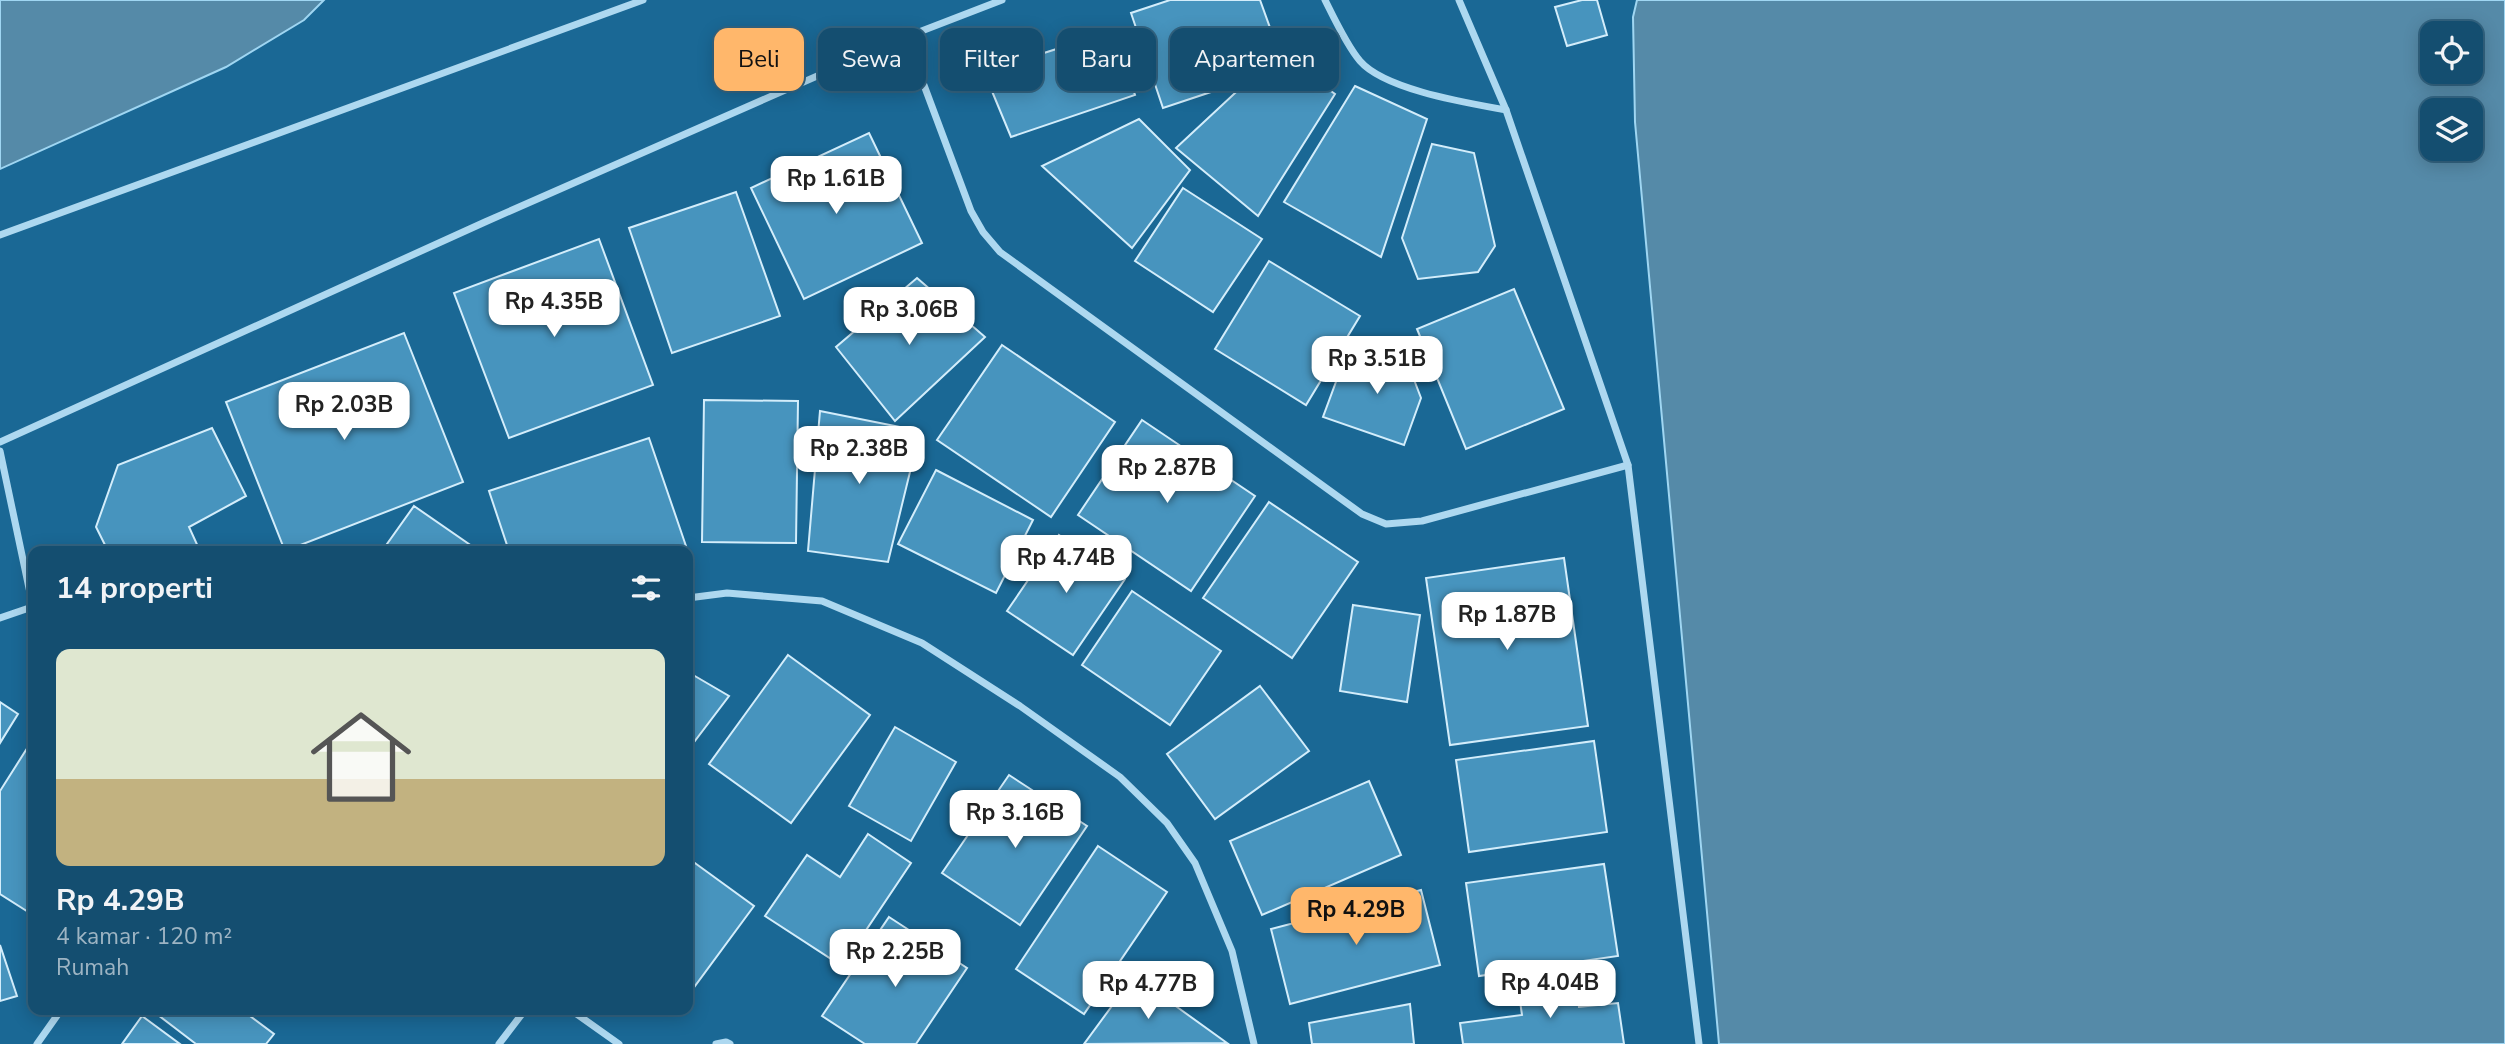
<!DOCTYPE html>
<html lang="id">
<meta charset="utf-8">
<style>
:root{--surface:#144e70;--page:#1d5575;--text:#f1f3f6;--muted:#9db4c3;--line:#336583;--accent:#ffb76b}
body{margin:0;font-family:"Nunito Sans",sans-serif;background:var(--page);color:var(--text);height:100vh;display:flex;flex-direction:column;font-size:26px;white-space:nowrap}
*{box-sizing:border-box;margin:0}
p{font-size:23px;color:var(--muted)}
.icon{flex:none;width:38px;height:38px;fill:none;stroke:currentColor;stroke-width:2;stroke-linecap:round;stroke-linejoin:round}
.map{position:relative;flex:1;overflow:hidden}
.drawer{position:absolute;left:28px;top:546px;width:665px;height:469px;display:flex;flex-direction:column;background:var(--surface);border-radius:14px;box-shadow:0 4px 18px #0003,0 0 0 2px var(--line)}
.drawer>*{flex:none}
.top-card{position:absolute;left:714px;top:28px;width:665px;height:63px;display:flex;gap:14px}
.tools{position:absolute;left:2420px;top:21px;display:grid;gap:14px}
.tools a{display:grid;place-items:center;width:63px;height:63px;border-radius:14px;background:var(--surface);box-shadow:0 4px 18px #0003,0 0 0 2px var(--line);font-size:35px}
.price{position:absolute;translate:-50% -60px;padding:0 16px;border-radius:14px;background:#fff;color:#222;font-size:23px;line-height:46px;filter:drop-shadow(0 2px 4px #0008)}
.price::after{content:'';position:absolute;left:50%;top:42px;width:21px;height:16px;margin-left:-10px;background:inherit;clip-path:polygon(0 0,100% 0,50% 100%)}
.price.selected{background:var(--accent);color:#111}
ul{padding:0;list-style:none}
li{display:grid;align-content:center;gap:14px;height:371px;padding:0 28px}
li+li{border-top:2px solid var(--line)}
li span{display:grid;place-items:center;height:217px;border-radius:14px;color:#555}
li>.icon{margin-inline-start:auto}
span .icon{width:126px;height:126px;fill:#fffc;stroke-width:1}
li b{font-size:30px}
h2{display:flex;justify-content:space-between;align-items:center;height:84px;padding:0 28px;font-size:30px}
.pill{padding:0 24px;border-radius:14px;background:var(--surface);box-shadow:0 4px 18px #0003,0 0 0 2px var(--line);font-size:24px;line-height:63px}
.pill.selected{background:var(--accent);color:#111}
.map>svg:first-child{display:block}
.water{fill:#558aa8;stroke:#9fd6f2;stroke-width:2;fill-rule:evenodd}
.building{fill:#4794be;stroke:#d3edfb;stroke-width:2}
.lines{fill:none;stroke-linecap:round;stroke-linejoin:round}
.minor{stroke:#add8f0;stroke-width:7}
</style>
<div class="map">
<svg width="2505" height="1044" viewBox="0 0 2505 1044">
<rect width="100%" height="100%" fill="#1a6895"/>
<!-- water -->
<g class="water">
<polygon points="0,0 324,0 304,20 226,67 0,169"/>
<path d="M1637 0H2505V1044H1719L1635 122 1633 17ZM2432 33H2471V72H2432ZM2432 110H2471V149H2432Z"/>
</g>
<!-- building -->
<g class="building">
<polygon points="1170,0 1260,0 1273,36 1233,49 1244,81 1163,108 1131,13"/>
<polygon points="1582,0 1597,0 1607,35 1567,46 1555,7"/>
<polygon points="1113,31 1135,95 1011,137 984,72"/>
<polygon points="1278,53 1335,94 1258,216 1176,148"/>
<polygon points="1355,86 1427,119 1381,257 1284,202"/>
<polygon points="1139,119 1190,170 1132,248 1042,166"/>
<polygon points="869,133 922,243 804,299 751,188"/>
<polygon points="1432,144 1474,153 1495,246 1478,272 1418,279 1402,238"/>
<polygon points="1183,188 1262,239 1213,312 1135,261"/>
<polygon points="736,192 780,316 672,353 629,228"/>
<polygon points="599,239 653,385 509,438 454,293"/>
<polygon points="1269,261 1360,316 1306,405 1215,349"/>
<polygon points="917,278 985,337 895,421 836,347"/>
<polygon points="1514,289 1564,409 1466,449 1417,329"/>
<polygon points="404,333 463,482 285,551 226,402"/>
<polygon points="1400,343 1421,398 1404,445 1323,417 1340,371"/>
<polygon points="1002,345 1115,422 1051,517 937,440"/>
<polygon points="704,400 798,401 796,543 702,542"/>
<polygon points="820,411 920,431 888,562 808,551"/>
<polygon points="1142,420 1255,496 1191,591 1078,515"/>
<polygon points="212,428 246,496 189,527 200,551 108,551 96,527 118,465"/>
<polygon points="649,438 686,546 670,551 509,551 489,491"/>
<polygon points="936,470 1033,520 996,593 898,544"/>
<polygon points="1269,502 1358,562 1292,658 1203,598"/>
<polygon points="414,506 479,551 382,551"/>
<polygon points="1059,535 1125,579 1073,655 1007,611"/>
<polygon points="1564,558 1588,726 1450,745 1426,578"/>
<polygon points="1132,591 1221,651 1170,725 1082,665"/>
<polygon points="1353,605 1420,615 1407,702 1340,691"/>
<polygon points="788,655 870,715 791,823 709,764"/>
<polygon points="688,672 729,696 688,750"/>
<polygon points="1260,686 1309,751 1215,819 1167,754"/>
<polygon points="0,702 18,714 0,743"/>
<polygon points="895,727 956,762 911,841 849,806"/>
<polygon points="33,739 33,915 0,894 0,791"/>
<polygon points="1594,741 1607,832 1469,852 1456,760"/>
<polygon points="1009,775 1087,826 1020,925 942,873"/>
<polygon points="1369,781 1401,855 1262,915 1230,841"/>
<polygon points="868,834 911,863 842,966 765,916 807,855 840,877"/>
<polygon points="1098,846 1167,892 1084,1014 1016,969"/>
<polygon points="688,858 754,906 692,990 688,987"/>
<polygon points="1604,864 1618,956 1479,976 1466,883"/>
<polygon points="1421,890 1440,965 1290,1004 1271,929"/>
<polygon points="889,917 967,968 916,1044 865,1044 822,1016"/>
<polygon points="0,945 17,996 0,1001"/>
<polygon points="1134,976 1227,1043 1084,1044"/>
<polygon points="1575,980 1579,1007 1618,1003 1624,1044 1463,1044 1460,1023 1522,1015 1518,987"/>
<polygon points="1410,1004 1414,1044 1312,1044 1309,1023"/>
<polygon points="163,1010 242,1010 274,1034 266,1044 196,1044 158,1015"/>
<polygon points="142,1016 180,1044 122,1044"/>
</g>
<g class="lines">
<!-- minor -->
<g class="minor">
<path d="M1325 0C1334 18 1347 46 1360 61 1385 90 1468 103 1506 110"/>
<polyline points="1459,0 1506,110 1628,465 1699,1044"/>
<polyline points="906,37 971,211 983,232 1000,252 1362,514 1386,524 1422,521 1628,465"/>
<polyline points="0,235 643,0"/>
<polyline points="0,442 485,222 906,37 1002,0"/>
<polyline points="0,451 33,607"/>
<polyline points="688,598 727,593 822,601 922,643 1020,706 1120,777 1167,823 1195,863 1232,951 1254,1044"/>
<polyline points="0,618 32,607"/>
<polyline points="571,1010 619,1044"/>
<polyline points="37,1044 61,1010"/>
<polyline points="499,1044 525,1010"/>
<polyline points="716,1044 726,1042 730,1044"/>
</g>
</g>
</svg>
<div class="tools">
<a><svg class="icon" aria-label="locate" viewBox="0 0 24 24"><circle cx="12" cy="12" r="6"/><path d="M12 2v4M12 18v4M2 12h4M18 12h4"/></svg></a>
<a><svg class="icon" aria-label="layers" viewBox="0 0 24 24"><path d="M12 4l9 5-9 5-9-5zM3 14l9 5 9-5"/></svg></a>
</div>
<b class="price" style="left:836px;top:216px">Rp 1.61B</b>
<b class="price" style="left:554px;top:339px">Rp 4.35B</b>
<b class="price" style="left:909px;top:347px">Rp 3.06B</b>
<b class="price" style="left:1377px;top:396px">Rp 3.51B</b>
<b class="price" style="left:344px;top:442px">Rp 2.03B</b>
<b class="price" style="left:859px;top:486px">Rp 2.38B</b>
<b class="price" style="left:1167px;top:505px">Rp 2.87B</b>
<b class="price" style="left:1066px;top:595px">Rp 4.74B</b>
<b class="price" style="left:1507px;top:652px">Rp 1.87B</b>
<b class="price" style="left:1015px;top:850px">Rp 3.16B</b>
<b class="price selected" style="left:1356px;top:947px">Rp 4.29B</b>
<b class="price" style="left:895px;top:989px">Rp 2.25B</b>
<b class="price" style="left:1550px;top:1020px">Rp 4.04B</b>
<b class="price" style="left:1148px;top:1021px">Rp 4.77B</b>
<div class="top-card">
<a class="pill selected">Beli</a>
<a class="pill">Sewa</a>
<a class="pill">Filter</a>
<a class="pill">Baru</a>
<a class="pill">Apartemen</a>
</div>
<section class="drawer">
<h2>14 properti<svg class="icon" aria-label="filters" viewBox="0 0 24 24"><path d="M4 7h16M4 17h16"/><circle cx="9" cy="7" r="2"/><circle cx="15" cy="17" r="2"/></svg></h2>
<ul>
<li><span style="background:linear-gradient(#dfe7d0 60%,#c2b280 0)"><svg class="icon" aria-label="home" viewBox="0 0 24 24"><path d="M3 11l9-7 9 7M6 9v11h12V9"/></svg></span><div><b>Rp 4.29B</b><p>4 kamar · 120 m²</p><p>Rumah</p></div></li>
</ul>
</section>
</div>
